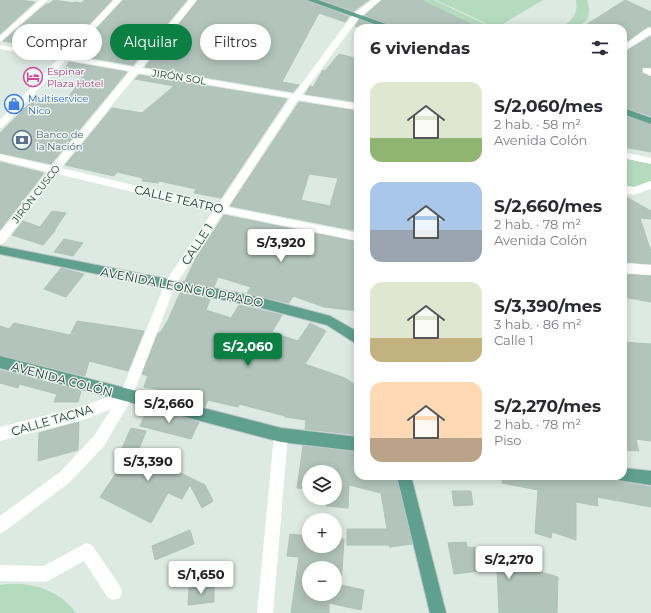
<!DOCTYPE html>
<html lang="es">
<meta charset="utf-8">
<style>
:root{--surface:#fff;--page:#f2f2f3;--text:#2b2b33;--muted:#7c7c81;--accent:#0b8043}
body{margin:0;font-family:Montserrat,sans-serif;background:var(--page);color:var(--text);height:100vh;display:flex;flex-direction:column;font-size:15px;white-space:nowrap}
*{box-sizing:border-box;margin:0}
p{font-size:13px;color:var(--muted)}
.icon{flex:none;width:22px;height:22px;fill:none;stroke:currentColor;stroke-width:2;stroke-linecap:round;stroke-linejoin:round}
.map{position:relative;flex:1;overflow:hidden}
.panel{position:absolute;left:354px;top:24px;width:273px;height:456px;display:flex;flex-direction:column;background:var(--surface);border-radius:12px;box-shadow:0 2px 10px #0003}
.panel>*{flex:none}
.hud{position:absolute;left:12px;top:24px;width:282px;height:36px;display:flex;gap:8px}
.fabs{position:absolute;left:302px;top:465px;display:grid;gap:8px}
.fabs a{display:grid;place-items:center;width:40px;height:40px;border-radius:50%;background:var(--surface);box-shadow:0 2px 10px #0003;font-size:20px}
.price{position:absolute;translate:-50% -34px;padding:0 9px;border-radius:4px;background:#fff;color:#222;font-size:13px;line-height:26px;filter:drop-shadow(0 1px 2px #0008)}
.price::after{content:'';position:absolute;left:50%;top:24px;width:12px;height:9px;margin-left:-6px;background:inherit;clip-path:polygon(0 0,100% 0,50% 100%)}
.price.active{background:var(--accent);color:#fff}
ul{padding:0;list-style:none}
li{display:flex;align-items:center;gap:12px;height:100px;padding:0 16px}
li span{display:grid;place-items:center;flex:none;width:112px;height:80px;border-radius:12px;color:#555}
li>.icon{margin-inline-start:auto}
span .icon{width:48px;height:48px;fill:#fffc;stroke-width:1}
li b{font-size:17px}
h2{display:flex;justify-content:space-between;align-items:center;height:48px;padding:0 16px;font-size:17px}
.pill{padding:0 14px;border-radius:18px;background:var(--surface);box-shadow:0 2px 10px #0003;font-size:14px;line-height:36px}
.pill.active{background:var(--accent);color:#fff}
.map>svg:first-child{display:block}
.green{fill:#b5dbbe}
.building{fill:#b2c4bc;stroke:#afc3ba;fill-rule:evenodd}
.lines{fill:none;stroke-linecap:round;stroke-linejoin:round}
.major-casing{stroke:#bcc4c1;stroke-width:2}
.minor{fill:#fff;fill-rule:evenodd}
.major{fill:#60a08e;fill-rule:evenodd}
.labels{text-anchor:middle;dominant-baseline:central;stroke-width:3;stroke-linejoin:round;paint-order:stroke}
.far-hotel-label{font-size:10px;fill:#b23c85;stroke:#edf6f1;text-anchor:start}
.far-street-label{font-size:10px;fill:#1f3931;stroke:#edf6f1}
.far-shop-label{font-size:10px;fill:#366cbe;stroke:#edf6f1;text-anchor:start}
.far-service-label{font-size:10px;fill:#4e5e75;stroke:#edf6f1;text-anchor:start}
.street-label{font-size:12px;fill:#1f3931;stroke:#edf6f1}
</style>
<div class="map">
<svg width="651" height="613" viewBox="0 0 651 613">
<rect width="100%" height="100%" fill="#dde9e3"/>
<!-- green -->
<g class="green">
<polygon points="421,0 434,0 493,28 479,28"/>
<polygon points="436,0 543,0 496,28"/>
<path d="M576 0H587C596 25 576 28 558 28 571 23 579 14 576 0Z"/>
<polygon points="623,158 651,164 651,181 628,189 623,186"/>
<path d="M0 585C28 580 60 590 76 613H0Z"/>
</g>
<!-- building -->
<g class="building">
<polygon points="0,0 18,0 35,2 0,34"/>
<polygon points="54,0 73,3 75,2 81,3 85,0 112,0 63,52 3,41 46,4 49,4"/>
<polygon points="123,0 187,0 133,65 74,55 75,54 73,54"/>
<polygon points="198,0 306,0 349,17 345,22 319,13 282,82 299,85 293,92 145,67"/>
<polygon points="322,0 369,0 354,11"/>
<polygon points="382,0 421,0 479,28 398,28 365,15"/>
<polygon points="625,0 651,12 651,26 647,27 623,44 623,28 581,28"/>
<polygon points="359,20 382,28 361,28 355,26"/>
<polygon points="651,36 651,67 642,68 642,73 651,77 651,116 623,107 623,53"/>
<polygon points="339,54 358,59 358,102 305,94 310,86 313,87 323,70 325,71"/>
<polygon points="69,62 127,72 51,164 0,153 0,133 35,98 64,103 83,77 59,75"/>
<polygon points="139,75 287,99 221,198 194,193 196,189 159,181 158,183 142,181 143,178 117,172 114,176 65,165 112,108 142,113 174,86 135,79"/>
<path d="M299 102 358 111V231L230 206ZM309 174 338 178 330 206 301 200Z"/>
<polygon points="623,116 651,125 651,152 623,147"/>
<polygon points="0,162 44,173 0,230"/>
<polygon points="623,195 651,211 651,219 640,218 651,252 651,264 623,262"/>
<polygon points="52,211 66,213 54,231 55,231 43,245 12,235 23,221 40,227"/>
<polygon points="224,215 358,242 358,311 324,307 293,296 289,303 284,302 247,293 251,287 218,277 214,287 185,281 196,258"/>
<polygon points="64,239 83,243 73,256 54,252"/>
<polygon points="61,268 84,274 66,297 44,289"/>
<polygon points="623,274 651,276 651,302 623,297"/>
<polygon points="180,293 210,299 206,310 231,318 239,305 282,315 272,332 298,341 310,323 326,331 305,364 345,378 358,387 358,435 305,429 306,420 285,417 285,416 239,404 238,407 208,400 205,407 155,394 157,389 144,387 148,376 142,374 158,333 160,333 168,320"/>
<polygon points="77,321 144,331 128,371 89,361 85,376 0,355 0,326 9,329 14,323 70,335"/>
<polygon points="623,342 651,344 651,441 636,439 639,451 623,450"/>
<polygon points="0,370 81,391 78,402 54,402 57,394 19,384 18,388 0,383"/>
<polygon points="148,408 199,422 191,439 140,426"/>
<polygon points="79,422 78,450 38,461 39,433"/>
<polygon points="131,428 146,431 138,452 205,485 213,501 202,508 190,485 182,499 168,493 151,523 100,497 127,457 119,455"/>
<polygon points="303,446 358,452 358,476 396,476 412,544 390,547 389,545 347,545 347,529 387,529 381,493 349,485 348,508 326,506 327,498 335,498 335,472 309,472 309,489 297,488"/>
<polygon points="503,476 591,476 651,487 651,507 597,497 598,506 576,502 576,540 552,532 551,538 535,533 538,490 502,483"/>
<polygon points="452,491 471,491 473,505 454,506"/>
<polygon points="190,530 194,544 155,560 152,546"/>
<path d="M290 534 309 536V546H335V539H344L341 585 364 590 361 610 329 603V613H291L299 557 287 556ZM309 568H335V594H309Z"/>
<polygon points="466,542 467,547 498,549 499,560 558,577 557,613 499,613 497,569 454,574 448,543"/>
<polygon points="214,586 214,602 188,605 189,588"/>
</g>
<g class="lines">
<!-- major casing -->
<g class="major-casing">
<g id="major">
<polygon points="307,0 318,0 397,28 386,28"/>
<polygon points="623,108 651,118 651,124 623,114"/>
<polygon points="0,246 258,297 330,316 358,332 358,345 327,325 258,307 0,254"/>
<polygon points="0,356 281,428 358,437 358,451 281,442 0,368"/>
<polygon points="623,468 651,471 651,485 618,480 616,476 623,476"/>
<polygon points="397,476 411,476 446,613 430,613"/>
</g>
</g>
<!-- minor -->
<g class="minor">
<polygon points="40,0 48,0 0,42 0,36"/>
<path d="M114 0H122L69 56 134 67 189 0H197L142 68 294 94 353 14 372 0H381L359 18 302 95 358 104V110L298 100 228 207 358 233V241L223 213 175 286 131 400 104 446 70 482 5 531 0 534V516L60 472 94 436 111 409 86 419 0 441V427L86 405 121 392 166 281 213 211 57 174 4 243 0 244V232L48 172 0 160V154L52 166 130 71 66 60 3 127 0 128V120L58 59 0 49V45L62 55ZM138 73 290 98 218 205 61 168Z"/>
<polygon points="648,28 651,28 651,34 623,52 623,46"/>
<polygon points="643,68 651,69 651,76 643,72"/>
<polygon points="623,152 651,158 651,164 623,158"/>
<polygon points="651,181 651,189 634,195 623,193 623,185 634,187"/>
<polygon points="623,263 651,265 651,275 623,273"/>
<polygon points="281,428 286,430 288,435 273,613 257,613 274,435 276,430"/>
<polygon points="86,543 92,545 120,586 122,592 120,598 114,600 108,598 84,561 46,582 0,581 0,565 44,566"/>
</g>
<!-- major -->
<use href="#major" class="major"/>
</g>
<!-- icons -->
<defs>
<g id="hotel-ring" transform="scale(1)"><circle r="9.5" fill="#edf6f1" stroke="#d1479c" stroke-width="1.5"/><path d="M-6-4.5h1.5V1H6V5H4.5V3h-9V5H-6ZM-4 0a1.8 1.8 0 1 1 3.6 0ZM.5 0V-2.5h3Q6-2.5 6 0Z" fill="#d1479c"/></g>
<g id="shop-ring" transform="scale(1)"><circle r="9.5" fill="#edf6f1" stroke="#3f7fe0" stroke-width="1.5"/><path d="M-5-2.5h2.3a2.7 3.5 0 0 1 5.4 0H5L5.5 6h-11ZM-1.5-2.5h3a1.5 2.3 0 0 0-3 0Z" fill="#3f7fe0"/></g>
<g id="bank-ring" transform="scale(1)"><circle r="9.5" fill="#edf6f1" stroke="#5c6f8a" stroke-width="1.5"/><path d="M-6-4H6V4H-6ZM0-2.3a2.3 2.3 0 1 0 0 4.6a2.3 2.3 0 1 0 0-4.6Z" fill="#5c6f8a"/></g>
</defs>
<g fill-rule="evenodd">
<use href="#hotel-ring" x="33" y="77"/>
<use href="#shop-ring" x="14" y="104"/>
<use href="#bank-ring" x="22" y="140"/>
</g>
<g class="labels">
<!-- far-hotel labels -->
<g class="far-hotel-label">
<text x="47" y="71">Espinar<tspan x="47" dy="12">Plaza Hotel</tspan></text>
</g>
<!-- far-street labels -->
<g class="far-street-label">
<text transform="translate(179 77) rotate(9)">JIRÓN SOL</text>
<text transform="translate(36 194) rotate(-52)">JIRÓN CUSCO</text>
</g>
<!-- far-shop labels -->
<g class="far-shop-label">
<text x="28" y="98">Multiservice<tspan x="28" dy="12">Nico</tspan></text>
</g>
<!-- far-service labels -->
<g class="far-service-label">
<text x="36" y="134">Banco de<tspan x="36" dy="12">la Nación</tspan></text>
</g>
<!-- street labels -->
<g class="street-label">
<text transform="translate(179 199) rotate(13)">CALLE TEATRO</text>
<text transform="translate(197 244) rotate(-57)">CALLE 1</text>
<text transform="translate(182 287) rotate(11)">AVENIDA LEONCIO PRADO</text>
<text transform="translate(62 379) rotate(15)">AVENIDA COLÓN</text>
<text transform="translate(52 420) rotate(-16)">CALLE TACNA</text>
</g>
</g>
</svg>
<div class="fabs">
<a><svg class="icon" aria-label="layers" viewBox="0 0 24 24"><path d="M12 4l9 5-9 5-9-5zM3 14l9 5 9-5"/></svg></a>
<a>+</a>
<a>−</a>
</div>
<b class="price" style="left:281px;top:263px">S/3,920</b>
<b class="price active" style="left:248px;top:367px">S/2,060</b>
<b class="price" style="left:169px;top:424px">S/2,660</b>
<b class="price" style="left:148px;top:482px">S/3,390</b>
<b class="price" style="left:509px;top:580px">S/2,270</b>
<b class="price" style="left:201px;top:595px">S/1,650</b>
<div class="hud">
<a class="pill">Comprar</a>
<a class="pill active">Alquilar</a>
<a class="pill">Filtros</a>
</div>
<section class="panel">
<h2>6 viviendas<svg class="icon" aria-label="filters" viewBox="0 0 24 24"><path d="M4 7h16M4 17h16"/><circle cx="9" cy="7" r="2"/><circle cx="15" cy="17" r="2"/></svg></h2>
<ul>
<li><span style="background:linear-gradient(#dfe7d0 70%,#8fb573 0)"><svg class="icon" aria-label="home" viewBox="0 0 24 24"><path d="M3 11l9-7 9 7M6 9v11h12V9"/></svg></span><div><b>S/2,060/mes</b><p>2 hab. · 58 m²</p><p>Avenida Colón</p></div></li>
<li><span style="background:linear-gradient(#a9c7e8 60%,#9aa5b1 0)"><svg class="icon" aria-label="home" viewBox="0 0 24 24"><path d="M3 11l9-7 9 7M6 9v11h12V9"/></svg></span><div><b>S/2,660/mes</b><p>2 hab. · 78 m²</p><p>Avenida Colón</p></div></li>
<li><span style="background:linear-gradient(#dfe7d0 70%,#c2b280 0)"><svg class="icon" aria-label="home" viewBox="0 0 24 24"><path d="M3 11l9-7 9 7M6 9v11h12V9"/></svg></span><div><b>S/3,390/mes</b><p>3 hab. · 86 m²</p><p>Calle 1</p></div></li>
<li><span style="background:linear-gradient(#ffd9b3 70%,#b9a48a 0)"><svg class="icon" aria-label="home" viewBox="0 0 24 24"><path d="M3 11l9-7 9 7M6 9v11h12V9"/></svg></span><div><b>S/2,270/mes</b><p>2 hab. · 78 m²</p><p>Piso</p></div></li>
</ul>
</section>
</div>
